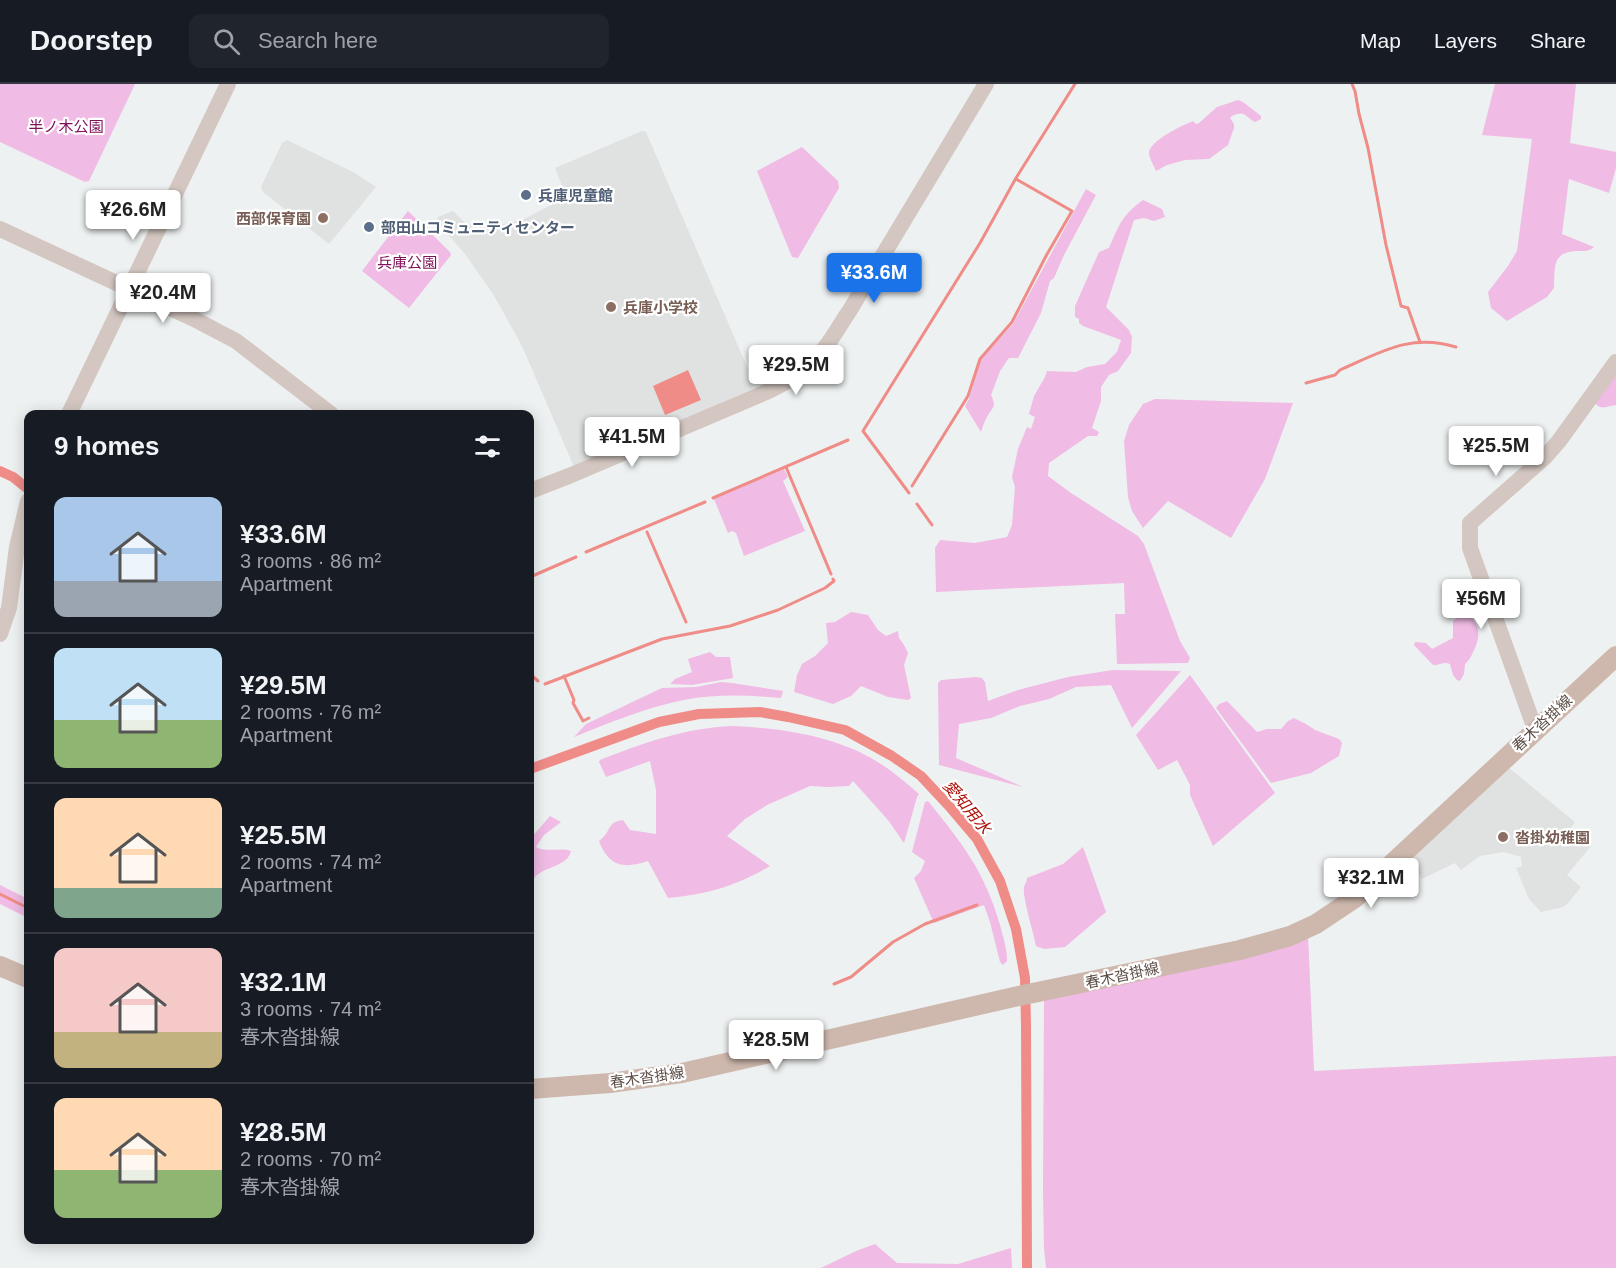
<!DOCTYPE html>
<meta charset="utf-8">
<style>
:root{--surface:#171b24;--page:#20242c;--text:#f1f3f6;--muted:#9ea1a6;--line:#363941;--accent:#1a73e8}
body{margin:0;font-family:Helvetica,"Noto Sans JP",sans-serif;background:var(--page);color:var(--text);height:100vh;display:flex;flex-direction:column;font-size:22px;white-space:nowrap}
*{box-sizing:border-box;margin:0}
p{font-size:20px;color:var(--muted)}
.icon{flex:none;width:33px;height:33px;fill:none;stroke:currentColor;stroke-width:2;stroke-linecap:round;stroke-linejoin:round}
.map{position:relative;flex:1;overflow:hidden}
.panel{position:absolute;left:24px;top:326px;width:510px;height:834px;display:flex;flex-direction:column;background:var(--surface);border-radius:12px;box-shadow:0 3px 15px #0003}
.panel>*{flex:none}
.price{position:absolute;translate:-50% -51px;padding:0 14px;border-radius:6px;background:#fff;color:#222;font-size:20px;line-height:39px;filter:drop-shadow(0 2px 3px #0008)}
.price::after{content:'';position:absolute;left:50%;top:36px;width:18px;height:14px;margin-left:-9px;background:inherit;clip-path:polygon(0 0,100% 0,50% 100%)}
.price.selected{background:var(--accent);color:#fff}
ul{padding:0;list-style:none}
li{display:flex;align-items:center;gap:18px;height:150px;padding:0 30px}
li+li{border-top:2px solid var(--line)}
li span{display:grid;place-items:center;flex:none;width:168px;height:120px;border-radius:12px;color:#555}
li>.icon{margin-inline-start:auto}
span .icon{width:72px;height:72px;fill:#fffc;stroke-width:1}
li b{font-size:26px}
h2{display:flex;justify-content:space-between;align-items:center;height:72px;padding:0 30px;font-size:26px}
header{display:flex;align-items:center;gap:36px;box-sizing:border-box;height:84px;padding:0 30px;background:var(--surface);border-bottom:2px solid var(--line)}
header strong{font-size:28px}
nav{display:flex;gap:33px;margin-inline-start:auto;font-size:21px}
.search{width:420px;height:54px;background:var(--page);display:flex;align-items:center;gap:15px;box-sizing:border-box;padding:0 21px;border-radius:12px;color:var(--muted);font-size:22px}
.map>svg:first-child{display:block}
.education{fill:#e0e2e1}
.green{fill:#f0bbe4}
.water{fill:#ef8c87}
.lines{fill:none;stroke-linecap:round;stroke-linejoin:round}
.stream{stroke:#ef8c87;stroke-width:3}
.canal{stroke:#ef8c87;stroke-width:10}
.minor{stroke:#d4c7c1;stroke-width:16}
.major{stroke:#ceb8ad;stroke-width:20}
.service-dot{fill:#5c6f8a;stroke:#fff;stroke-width:2}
.education-dot{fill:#8d6e63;stroke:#fff;stroke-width:2}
.labels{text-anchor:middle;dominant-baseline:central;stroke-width:4.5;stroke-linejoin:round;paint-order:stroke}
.park-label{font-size:15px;fill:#80145b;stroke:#fff}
.service-label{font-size:15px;font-weight:bold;fill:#4e5e75;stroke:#fff;text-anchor:start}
.education-label{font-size:15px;font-weight:bold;fill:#785e54;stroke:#fff;text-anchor:start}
.street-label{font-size:15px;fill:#5c4d46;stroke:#fff}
.water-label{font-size:16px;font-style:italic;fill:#ae1108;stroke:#fff}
</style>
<header>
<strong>Doorstep</strong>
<div class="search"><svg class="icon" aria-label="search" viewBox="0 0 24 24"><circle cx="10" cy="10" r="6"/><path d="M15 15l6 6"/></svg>Search here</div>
<nav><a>Map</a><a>Layers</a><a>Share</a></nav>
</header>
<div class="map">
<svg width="1616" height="1184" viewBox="0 0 1616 1184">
<rect width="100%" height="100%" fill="#eef1f1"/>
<!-- education -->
<g class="education">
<polygon points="642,47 646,48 754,299 752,305 574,383 522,262 507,235 493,210 465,170 437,138 438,133 453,127 466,140 500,141 524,135 557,118 565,109 555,84"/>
<polygon points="287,56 353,88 376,103 329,160 263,108 261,103 282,59"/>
<polygon points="1508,683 1575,738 1570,745 1591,762 1567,791 1581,803 1568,819 1563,823 1541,828 1529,815 1516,784 1522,782 1521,773 1504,768 1480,772 1461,786 1455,779 1422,795 1418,788 1405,772"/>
</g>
<!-- green -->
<g class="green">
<polygon points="0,0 135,0 89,97 85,98 0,58"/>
<path d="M1495 0H1576L1570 59 1616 68V84L1609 109 1569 95 1562 150 1594 163C1589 167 1587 167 1580 167 1552 167 1555 181 1554 204L1547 213 1507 237 1491 224 1488 208 1508 182 1517 167 1532 55 1482 51Z"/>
<path d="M1238 16 1243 18 1261 32V35L1255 38C1243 32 1247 26 1232 32L1230 34 1234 40V44L1228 61 1209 75 1185 76 1167 81 1156 87C1154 82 1149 74 1149 69 1149 57 1183 41 1193 37L1196 40 1199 39 1217 23Z"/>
<polygon points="802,63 838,97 839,104 798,174 792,173 757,87"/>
<path d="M1086 105 1096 111 1064 171 1054 194 1050 197 1041 229 1018 274H1009L1000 287 991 311C997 324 993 322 987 333 984 338 983 342 981 348L965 322 969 315 981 275 1013 240Z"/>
<path d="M1143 116 1162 125 1165 133 1154 137 1144 134 1134 136 1106 223 1129 246 1132 253 1131 269 1118 287 1109 291 1101 303V317L1092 344 1099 348 1097 352H1088L1049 379 1048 392 1071 409 1138 452 1144 460 1180 557 1190 574 1188 579 1117 580 1115 530H1125L1124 499 936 508 935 464 940 456 975 459 1007 453 1012 441 1015 403 1012 393 1018 365 1027 343 1031 345 1035 333 1029 330 1034 312 1045 293 1047 287 1076 288 1087 283 1105 280 1117 268 1121 256 1083 242 1079 239V235L1075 233V222L1099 168 1109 164C1119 141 1122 131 1143 116Z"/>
<polygon points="408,127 450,168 451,171 409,224 362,187"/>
<path d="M1616 288V321C1603 323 1601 327 1592 316Z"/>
<polygon points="1155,315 1293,319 1265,395 1231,454 1168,417 1143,444 1132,427 1128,413 1124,357 1129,341 1143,320"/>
<polygon points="784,385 788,393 783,397 805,447 744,472 736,449 732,447 728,449 714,415"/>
<polygon points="851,528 868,531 878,546 886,552 898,547 899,554 904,561 908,569 904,581 911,614 908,616 888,613 861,602 851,612 833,620 794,608 797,591 802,580 815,572 828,559 826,539 835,538"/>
<path d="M1465 528C1480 540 1482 551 1473 568 1471 573 1469 576 1465 580L1464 590 1460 597 1457 596 1453 591 1450 580C1443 577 1439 582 1433 581L1414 561 1415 558 1426 559 1432 565 1453 554V537Z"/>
<polygon points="710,568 716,573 730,573 733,594 692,601 670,600 675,595 692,588 688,575"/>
<polygon points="1113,586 1181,587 1132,644 1111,601 1076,603 1049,615 1020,622 991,634 959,640 956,674 1023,703 939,681 938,599 941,596 976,593 982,594 985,598 988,617 1018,606 1068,593"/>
<polygon points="1190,591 1275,709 1213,762 1190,711 1190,701 1177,676 1158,686 1136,651"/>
<path d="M721 598 732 599 783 607 781 614C748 611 716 610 684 616 648 623 608 639 574 653L586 640 662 604 696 603Z"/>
<polygon points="1227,617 1257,648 1267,645 1281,645 1288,637 1294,634 1306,640 1315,646 1339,655 1342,659 1339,672 1311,689 1271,699 1216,624 1219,620"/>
<path d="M732 642C779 644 830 651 871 674 889 684 904 697 919 710L917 713 904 759 888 736 853 697 849 702 828 703 810 702 767 721 745 735 727 752 770 782C736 802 708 810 668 814L648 777C624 785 609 783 599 757 612 748 606 738 623 736L630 746 656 750V706L650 677 606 693 599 678 600 676C643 659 685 644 732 642Z"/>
<path d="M928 717C962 759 985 788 1000 841 1003 853 1007 864 1007 877L1003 881 1000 878 990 838 984 821 934 839 914 794 921 787 925 777 912 768 925 718Z"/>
<path d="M550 732 561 738 544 751 536 763C547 769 560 763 571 767 567 783 545 782 535 793 532 796 531 799 530 802V755Z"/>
<path d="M1083 763 1106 828 1065 863 1044 865 1036 862C1034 850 1022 812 1024 803 1025 800 1027 797 1027 794L1063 780Z"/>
<polygon points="0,801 28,815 28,834 0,820"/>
<polygon points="1308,851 1314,987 1616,972 1616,1184 1046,1184 1044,1164 1043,1107 1044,916"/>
<polygon points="875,1160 897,1179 958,1180 1011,1164 1012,1184 821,1184 856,1167"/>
</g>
<!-- water -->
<polygon class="water" points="688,286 701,316 665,331 653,302"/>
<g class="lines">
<!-- stream -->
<g class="stream">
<polyline points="1352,0 1355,7 1359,30 1368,64 1386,161 1401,222 1408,224 1420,258"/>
<path d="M1306 299 1335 291 1340 286C1381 268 1411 249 1456 263"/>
<polyline points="786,383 831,490"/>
<polyline points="912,402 968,312 980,275 1012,238 1046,172 1072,127 1016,95"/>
<polyline points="909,409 863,347 980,159 1016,94 1075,0"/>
<polyline points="713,414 848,356"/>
<polyline points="917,420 932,441"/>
<polyline points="647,448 686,538"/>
<polyline points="586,468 705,418"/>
<polyline points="530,493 576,473"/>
<polyline points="530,590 538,597"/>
<polyline points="564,592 574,616 573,619 583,637 589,634"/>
<polyline points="545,600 662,555 730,542 778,526 825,504 834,497 833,495"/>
<polyline points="0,810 28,824"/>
<polyline points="834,900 851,893 893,858 925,840 977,821"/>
</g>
<!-- canal -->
<g class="canal">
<polyline points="0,387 13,393 28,405"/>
<polyline points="530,685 659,638 699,630 760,628 788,633 845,646 892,672 921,692 949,722 977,755 1000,797 1016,845 1025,894 1026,941 1027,1184"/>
</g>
<!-- minor -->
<g class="minor">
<polyline points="0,145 194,235 236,257 331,330"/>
<polyline points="69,330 228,0"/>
<path d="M530 407 569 392 764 309C779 302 795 294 808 282 826 267 837 245 850 226L986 0"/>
<polyline points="0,550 9,524 17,463 28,417"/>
<polyline points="1535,645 1470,464 1470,439 1545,373 1559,357 1616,278"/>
</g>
<!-- major -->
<g class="major">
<polyline points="0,882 28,894"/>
<polyline points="530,1005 610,999 682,989 1014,913 1240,866 1290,852 1316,840 1355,814 1616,572"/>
</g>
</g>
<!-- markers -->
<g class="service-dot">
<circle cx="526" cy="111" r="6"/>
<circle cx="369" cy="143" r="6"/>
</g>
<g class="education-dot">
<circle cx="323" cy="134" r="6"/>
<circle cx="611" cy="223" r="6"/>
<circle cx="1503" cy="753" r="6"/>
</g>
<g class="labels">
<!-- park labels -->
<g class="park-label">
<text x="66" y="42">半ノ木公園</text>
<text x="407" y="178">兵庫公園</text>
</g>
<!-- service labels -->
<g class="service-label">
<text x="538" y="111">兵庫児童館</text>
<text x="381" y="143">部田山コミュニティセンター</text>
</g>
<!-- education labels -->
<g class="education-label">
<text x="311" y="134" text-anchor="end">西部保育園</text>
<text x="623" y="223">兵庫小学校</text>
<text x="1515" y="753">沓掛幼稚園</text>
</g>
<!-- street labels -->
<g class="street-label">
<text transform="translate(1542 639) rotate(-43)">春木沓掛線</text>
<text transform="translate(1122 891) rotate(-12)">春木沓掛線</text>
<text transform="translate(647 993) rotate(-8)">春木沓掛線</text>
</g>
<!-- water labels -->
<g class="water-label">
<text transform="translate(967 723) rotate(50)">愛知用水</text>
</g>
</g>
</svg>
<b class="price" style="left:133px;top:157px">¥26.6M</b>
<b class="price selected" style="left:874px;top:220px">¥33.6M</b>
<b class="price" style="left:163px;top:240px">¥20.4M</b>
<b class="price" style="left:796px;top:312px">¥29.5M</b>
<b class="price" style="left:632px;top:384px">¥41.5M</b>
<b class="price" style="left:1496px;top:393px">¥25.5M</b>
<b class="price" style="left:1481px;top:546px">¥56M</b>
<b class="price" style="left:1371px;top:825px">¥32.1M</b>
<b class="price" style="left:776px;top:987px">¥28.5M</b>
<section class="panel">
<h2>9 homes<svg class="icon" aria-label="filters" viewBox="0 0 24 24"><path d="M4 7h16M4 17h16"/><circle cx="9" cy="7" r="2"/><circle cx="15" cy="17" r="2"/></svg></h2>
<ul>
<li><span style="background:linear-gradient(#a9c7e8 70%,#9aa5b1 0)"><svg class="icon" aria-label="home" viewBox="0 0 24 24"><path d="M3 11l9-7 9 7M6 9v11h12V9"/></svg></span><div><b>¥33.6M</b><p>3 rooms · 86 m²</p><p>Apartment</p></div></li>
<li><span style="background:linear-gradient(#bfe0f5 60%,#8fb573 0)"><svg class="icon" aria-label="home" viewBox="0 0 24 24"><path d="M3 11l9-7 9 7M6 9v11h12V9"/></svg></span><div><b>¥29.5M</b><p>2 rooms · 76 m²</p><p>Apartment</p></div></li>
<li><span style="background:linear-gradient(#ffd9b3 75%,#7fa58c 0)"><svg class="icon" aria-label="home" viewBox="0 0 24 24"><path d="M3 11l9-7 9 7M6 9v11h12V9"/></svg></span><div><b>¥25.5M</b><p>2 rooms · 74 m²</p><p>Apartment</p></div></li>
<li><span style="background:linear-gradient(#f6c9c9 70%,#c2b280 0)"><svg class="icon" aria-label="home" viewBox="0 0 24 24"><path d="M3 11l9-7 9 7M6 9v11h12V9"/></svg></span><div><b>¥32.1M</b><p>3 rooms · 74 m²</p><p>春木沓掛線</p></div></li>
<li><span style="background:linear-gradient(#ffd9b3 60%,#8fb573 0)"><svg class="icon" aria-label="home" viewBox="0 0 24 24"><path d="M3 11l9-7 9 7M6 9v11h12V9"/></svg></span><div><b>¥28.5M</b><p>2 rooms · 70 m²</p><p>春木沓掛線</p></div></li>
</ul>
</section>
</div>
